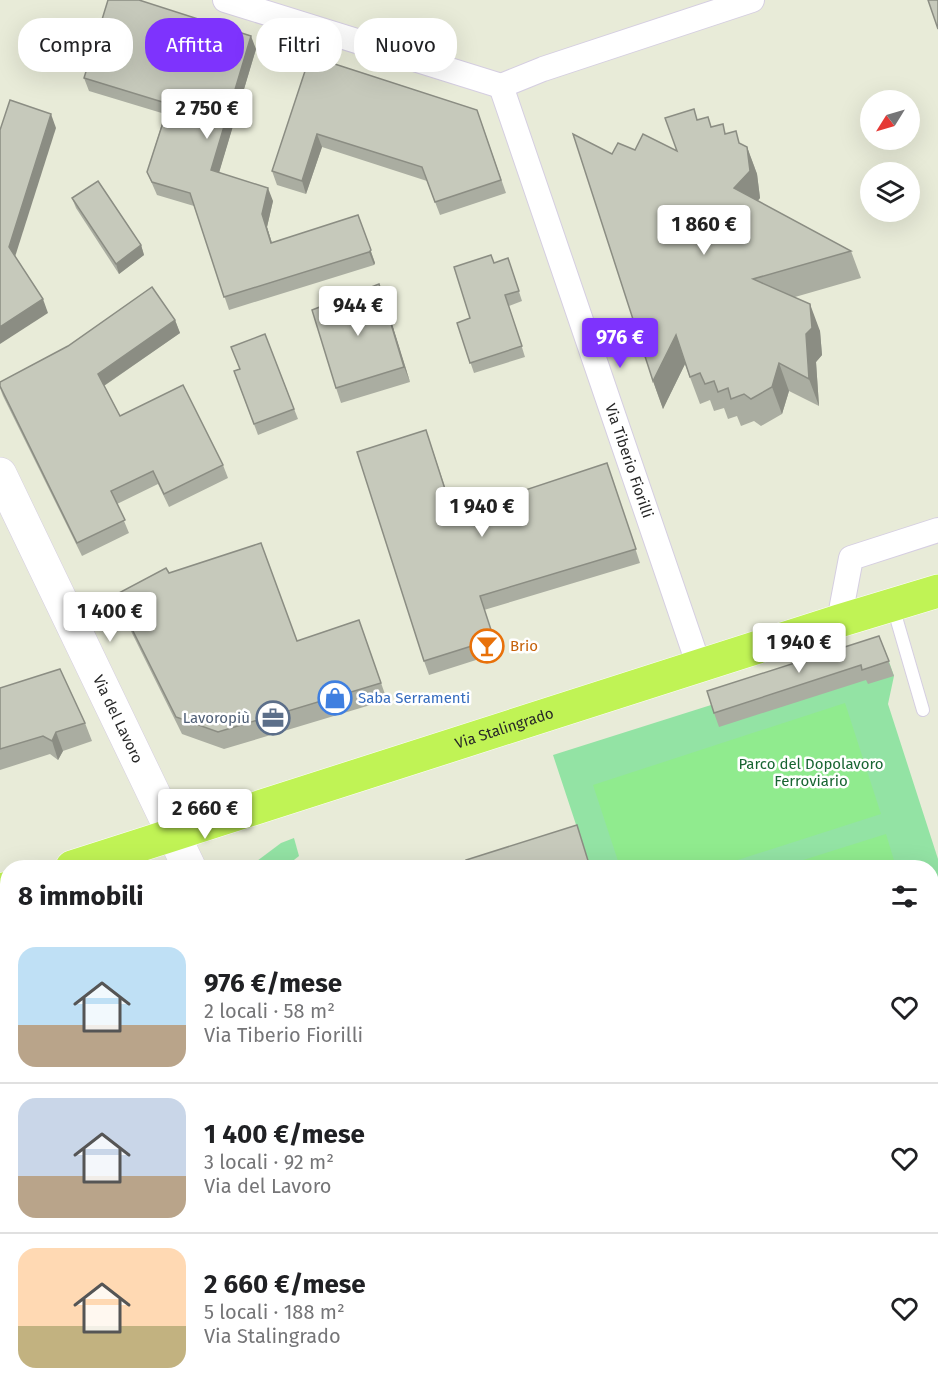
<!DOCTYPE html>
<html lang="it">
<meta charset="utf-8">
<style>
:root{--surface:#fff;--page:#f2f2f2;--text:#202124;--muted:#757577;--line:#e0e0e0;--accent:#7e33fd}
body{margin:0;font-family:"Fira Sans",sans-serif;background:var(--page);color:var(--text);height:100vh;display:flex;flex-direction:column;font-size:22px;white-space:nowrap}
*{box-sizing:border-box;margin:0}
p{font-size:20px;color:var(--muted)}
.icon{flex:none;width:33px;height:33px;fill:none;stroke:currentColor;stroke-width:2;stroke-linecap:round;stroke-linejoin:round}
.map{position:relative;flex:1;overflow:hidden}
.sheet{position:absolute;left:0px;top:860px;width:939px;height:536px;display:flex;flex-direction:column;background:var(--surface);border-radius:24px 24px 0 0;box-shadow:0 6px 24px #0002}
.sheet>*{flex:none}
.hud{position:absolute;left:18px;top:18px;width:600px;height:54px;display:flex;gap:12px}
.needle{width:39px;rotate:233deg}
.controls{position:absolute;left:860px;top:90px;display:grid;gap:12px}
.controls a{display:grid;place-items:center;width:60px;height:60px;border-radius:50%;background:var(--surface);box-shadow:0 6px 24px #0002;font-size:30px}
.price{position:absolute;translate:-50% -51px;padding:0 14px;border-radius:6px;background:#fff;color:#222;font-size:20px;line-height:39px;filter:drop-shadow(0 2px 3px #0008)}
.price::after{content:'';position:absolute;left:50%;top:36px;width:18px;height:14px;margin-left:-9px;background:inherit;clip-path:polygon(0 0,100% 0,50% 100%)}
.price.selected{background:var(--accent);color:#fff}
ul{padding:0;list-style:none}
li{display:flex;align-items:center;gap:18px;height:150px;padding:0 18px}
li+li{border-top:2px solid var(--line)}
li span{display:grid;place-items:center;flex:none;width:168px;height:120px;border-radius:18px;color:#555}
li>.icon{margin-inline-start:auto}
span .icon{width:72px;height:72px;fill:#fffc;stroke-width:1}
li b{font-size:26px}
h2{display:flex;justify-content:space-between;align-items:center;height:72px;padding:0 18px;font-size:26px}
.pill{padding:0 21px;border-radius:24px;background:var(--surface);box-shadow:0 6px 24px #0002;font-size:21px;line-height:54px}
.pill.selected{background:var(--accent);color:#fff}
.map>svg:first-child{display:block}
.green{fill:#93e3a4}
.pitch{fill:#90eb8e}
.plaza{fill:#dddfd3}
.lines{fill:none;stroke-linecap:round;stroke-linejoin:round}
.lane-casing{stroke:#d5cee1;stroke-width:14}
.street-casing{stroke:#d5cee1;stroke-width:26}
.secondary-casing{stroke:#d5cee1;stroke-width:34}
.primary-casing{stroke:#fff;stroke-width:34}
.lane{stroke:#fff;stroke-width:12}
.street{stroke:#fff;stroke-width:24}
.secondary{stroke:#fff;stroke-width:33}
.primary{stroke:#c0f355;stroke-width:33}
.wall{fill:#aaada1}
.shaded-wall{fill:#8b8d83}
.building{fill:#c6c9bb;stroke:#8b8d83;stroke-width:1.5}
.labels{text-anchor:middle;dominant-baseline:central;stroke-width:5;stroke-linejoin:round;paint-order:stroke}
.street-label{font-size:15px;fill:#282828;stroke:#fff}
.food-label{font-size:15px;fill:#c56008;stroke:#fff;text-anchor:start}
.shop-label{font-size:15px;fill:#366cbe;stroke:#fff;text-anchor:start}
.service-label{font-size:15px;fill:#4e5e75;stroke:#fff;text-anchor:end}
.park-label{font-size:15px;fill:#186532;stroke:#fff}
</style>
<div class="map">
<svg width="938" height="1394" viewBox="0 0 938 1394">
<rect width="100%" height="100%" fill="#e8ebd8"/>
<!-- green -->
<g class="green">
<polygon points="885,650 894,676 888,704 938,859 938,1394 491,1394 487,1388 932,1388 932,867 590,867 553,755"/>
<polygon points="294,838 299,856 285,867 249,867 281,843"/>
<polygon points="7,1366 8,1388 239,1388 242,1394 0,1394 0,1367"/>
</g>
<!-- pitch -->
<g class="pitch">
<polygon points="845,703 881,814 716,867 620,867 593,785"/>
<polygon points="886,834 896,867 781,867"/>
<polygon points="932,980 938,1001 938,1294 932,1296"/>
<polygon points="548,1388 725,1388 727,1394 550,1394"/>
</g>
<!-- plaza -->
<g class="plaza">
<polygon points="0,1379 7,1380 8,1388 18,1388 23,1394 0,1394"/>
<polygon points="140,1388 185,1388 189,1394 143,1394"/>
</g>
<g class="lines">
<!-- lane casing -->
<g class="lane-casing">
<g id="lane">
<polyline points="893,607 923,710"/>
<polyline points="379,1388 383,1394"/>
</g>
</g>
<!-- street casing -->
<g class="street-casing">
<g id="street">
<polyline points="225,0 501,86 543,69 752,0"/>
<path id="s1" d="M501 86 699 666"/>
<polyline points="839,621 851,558 938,530"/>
<polyline points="0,950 8,947"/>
<polyline points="0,1325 8,1324"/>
</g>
</g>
<!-- secondary casing -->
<g class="secondary-casing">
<g id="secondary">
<path id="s2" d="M0 474 189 867"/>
<polyline points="443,1388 447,1394"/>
</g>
</g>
<!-- primary casing -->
<g class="primary-casing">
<g id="primary">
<path id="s3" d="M72 867 839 621 938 591"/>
<polyline points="0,890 8,888"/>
</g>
</g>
<!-- lane -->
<use href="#lane" class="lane"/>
<!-- street -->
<use href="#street" class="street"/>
<!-- secondary -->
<use href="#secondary" class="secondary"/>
<!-- primary -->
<use href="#primary" class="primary"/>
</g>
<!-- wall -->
<g class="wall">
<polygon points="256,49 219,172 273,201 267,227 272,243 358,215 375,263 374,265 229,310 194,206 157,195 147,172 165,114 89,91 84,78"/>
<polygon points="310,56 477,110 506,193 440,215 427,181 322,147 306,194 277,185 272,171"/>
<polygon points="698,120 726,133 740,144 747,147 757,174 760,198 758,201 851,251 861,278 795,297 820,331 822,355 816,362 819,406 789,391 782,414 761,426 754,421 741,426 737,416 728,419 724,408 714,411 710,400 700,404 685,364 663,409 653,381 612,154 677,151"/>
<polygon points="72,198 141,245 144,255 119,274 76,208"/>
<polygon points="508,258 522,301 509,306 525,357 474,373 457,323 470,318 494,263"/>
<polygon points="384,298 410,382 341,403 336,388"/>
<polygon points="175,320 180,333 104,386 120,416 223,465 228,478 169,507 158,484 117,504 129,533 82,556 3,396 0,388 0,382"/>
<polygon points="265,334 298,419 258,435 234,371 240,369"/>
<polygon points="426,430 454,514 612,477 640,563 484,610 498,653 429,675 424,661"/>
<polygon points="169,573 297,641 359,620 387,700 224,749 182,734 121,611 115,595"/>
<polygon points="879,636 894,676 868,684 866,680 719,727 714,713"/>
<polygon points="0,688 85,723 92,741 63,751 58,760 50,754 0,770"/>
<polygon points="8,954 8,1146 0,1130 0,957"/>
<polygon points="269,1388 350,1388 353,1394 273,1394"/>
</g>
<!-- shaded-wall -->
<g class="shaded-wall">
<polygon points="251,36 256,49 216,183 211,170"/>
<polygon points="51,114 56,128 14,260 9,247"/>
<polygon points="317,134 322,147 306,194 302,181"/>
<polygon points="747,147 757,174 760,198 744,215 734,188"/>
<polygon points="268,188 273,201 267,227 276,256 262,214"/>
<polygon points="358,215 375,263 374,265 369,252"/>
<polygon points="141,245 144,255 119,274 116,264"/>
<polygon points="379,284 384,298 410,382 404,367"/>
<polygon points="43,299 48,313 0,344 0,327"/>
<polygon points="810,304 820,331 822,355 816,362 819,406 809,379 806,334"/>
<polygon points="175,320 180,333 102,387 98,374"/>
<polygon points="676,335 686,362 663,409 653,381"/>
<polygon points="779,363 789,391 782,414 772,387"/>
<polygon points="56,732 63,751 58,760 52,741"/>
</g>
<!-- building -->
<g class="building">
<polygon points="108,0 139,0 251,36 211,170 268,188 262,214 271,243 358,215 371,250 369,252 224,297 190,193 152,182 147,172 169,104 84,78"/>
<polygon points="928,0 938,0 938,29"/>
<polygon points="310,56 477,110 501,180 435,202 422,167 317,134 302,181 272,171"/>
<polygon points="10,100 51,114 9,247 43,299 0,327 0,130"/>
<polygon points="694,109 697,120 708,117 711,127 723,124 725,134 736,131 739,143 747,147 750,171 734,188 851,251 753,279 810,304 812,328 806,334 809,379 779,363 772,387 751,399 744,394 731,399 728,388 718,392 714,381 705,384 700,373 690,377 676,335 653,381 573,134 612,154 618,143 635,150 643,134 677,151 665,118"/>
<polygon points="98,181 141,245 116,264 72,198"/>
<polygon points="491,255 494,263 508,258 519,291 505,295 522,346 470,363 457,323 470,318 454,267"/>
<polygon points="379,284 404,367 336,388 312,310"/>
<polygon points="152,287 175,320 98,374 120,416 183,385 223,465 164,494 153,471 111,491 125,520 77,543 0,386 0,382 68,346"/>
<polygon points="265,334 294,409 254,424 234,371 240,369 231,347"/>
<polygon points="426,430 453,514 607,463 636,549 480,596 494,639 424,661 357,452"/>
<polygon points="261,543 297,641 359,620 381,683 218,732 176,717 115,595 166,568 169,573"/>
<polygon points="879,636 889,661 862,670 861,665 714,713 707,691"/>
<polygon points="60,669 85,723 56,732 52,741 43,736 0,749 0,688"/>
<polygon points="577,825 590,867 468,867 466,860"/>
<polygon points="8,954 8,1132 4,1134 0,1125 0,957"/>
<polygon points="273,1388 350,1388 353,1394 276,1394"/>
<polygon points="489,1388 537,1388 539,1394 492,1394"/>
</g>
<!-- icons -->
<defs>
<g id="bar-ring" transform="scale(1.725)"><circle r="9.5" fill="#fff" stroke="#e8710a" stroke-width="1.5"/><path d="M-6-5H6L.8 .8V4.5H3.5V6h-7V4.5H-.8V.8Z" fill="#e8710a"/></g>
<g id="shop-ring" transform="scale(1.725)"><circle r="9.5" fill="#fff" stroke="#3f7fe0" stroke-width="1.5"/><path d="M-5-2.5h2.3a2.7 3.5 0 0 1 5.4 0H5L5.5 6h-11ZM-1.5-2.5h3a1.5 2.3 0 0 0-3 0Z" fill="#3f7fe0"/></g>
<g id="office-ring" transform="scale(1.725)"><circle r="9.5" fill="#fff" stroke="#5c6f8a" stroke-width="1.5"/><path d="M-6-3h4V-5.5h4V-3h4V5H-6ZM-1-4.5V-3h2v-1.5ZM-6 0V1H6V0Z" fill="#5c6f8a"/></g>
</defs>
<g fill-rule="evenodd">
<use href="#bar-ring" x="487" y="646"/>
<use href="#shop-ring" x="335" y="698"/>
<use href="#office-ring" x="273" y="718"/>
</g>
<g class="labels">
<!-- street labels -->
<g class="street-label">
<text stroke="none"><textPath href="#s1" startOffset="396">Via Tiberio Fiorilli</textPath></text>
<text stroke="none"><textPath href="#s2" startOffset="272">Via del Lavoro</textPath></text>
<text stroke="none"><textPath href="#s3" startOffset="454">Via Stalingrado</textPath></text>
</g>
<!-- food labels -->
<g class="food-label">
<text x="510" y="646">Brio</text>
</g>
<!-- shop labels -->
<g class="shop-label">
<text x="358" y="698">Saba Serramenti</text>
</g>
<!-- service labels -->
<g class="service-label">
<text x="250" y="718">Lavoropiù</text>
</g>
<!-- park labels -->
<g class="park-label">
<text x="811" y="764">Parco del Dopolavoro<tspan x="811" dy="17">Ferroviario</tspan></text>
</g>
</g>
</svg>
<div class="controls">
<a><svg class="needle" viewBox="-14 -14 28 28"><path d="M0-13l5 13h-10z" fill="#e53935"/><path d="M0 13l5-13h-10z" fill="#757577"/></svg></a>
<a><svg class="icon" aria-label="layers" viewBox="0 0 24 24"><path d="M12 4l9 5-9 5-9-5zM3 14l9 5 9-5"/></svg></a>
</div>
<b class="price" style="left:207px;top:140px">2 750 €</b>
<b class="price" style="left:704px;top:256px">1 860 €</b>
<b class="price" style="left:358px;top:337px">944 €</b>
<b class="price selected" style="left:620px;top:369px">976 €</b>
<b class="price" style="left:482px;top:538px">1 940 €</b>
<b class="price" style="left:110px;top:643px">1 400 €</b>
<b class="price" style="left:799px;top:674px">1 940 €</b>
<b class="price" style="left:205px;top:840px">2 660 €</b>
<div class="hud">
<a class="pill">Compra</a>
<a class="pill selected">Affitta</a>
<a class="pill">Filtri</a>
<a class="pill">Nuovo</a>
</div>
<section class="sheet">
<h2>8 immobili<svg class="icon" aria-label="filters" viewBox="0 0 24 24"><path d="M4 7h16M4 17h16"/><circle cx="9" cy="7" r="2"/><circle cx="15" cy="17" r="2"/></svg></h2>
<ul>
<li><span style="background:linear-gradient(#bfe0f5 65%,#b9a48a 0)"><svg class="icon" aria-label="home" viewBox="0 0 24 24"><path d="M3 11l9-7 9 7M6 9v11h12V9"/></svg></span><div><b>976 €/mese</b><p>2 locali · 58 m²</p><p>Via Tiberio Fiorilli</p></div><svg class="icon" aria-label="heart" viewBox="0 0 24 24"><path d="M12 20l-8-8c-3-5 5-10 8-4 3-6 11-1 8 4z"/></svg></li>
<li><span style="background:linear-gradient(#c9d6e8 65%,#b9a48a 0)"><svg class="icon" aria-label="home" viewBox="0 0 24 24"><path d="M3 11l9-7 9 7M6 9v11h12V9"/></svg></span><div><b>1 400 €/mese</b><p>3 locali · 92 m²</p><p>Via del Lavoro</p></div><svg class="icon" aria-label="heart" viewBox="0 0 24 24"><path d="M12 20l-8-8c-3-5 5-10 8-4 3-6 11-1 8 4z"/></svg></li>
<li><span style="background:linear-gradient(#ffd9b3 65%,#c2b280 0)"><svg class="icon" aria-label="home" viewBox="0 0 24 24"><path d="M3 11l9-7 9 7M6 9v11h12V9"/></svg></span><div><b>2 660 €/mese</b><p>5 locali · 188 m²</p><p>Via Stalingrado</p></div><svg class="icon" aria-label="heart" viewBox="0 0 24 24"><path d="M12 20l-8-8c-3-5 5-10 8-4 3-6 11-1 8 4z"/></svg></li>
</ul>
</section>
</div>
